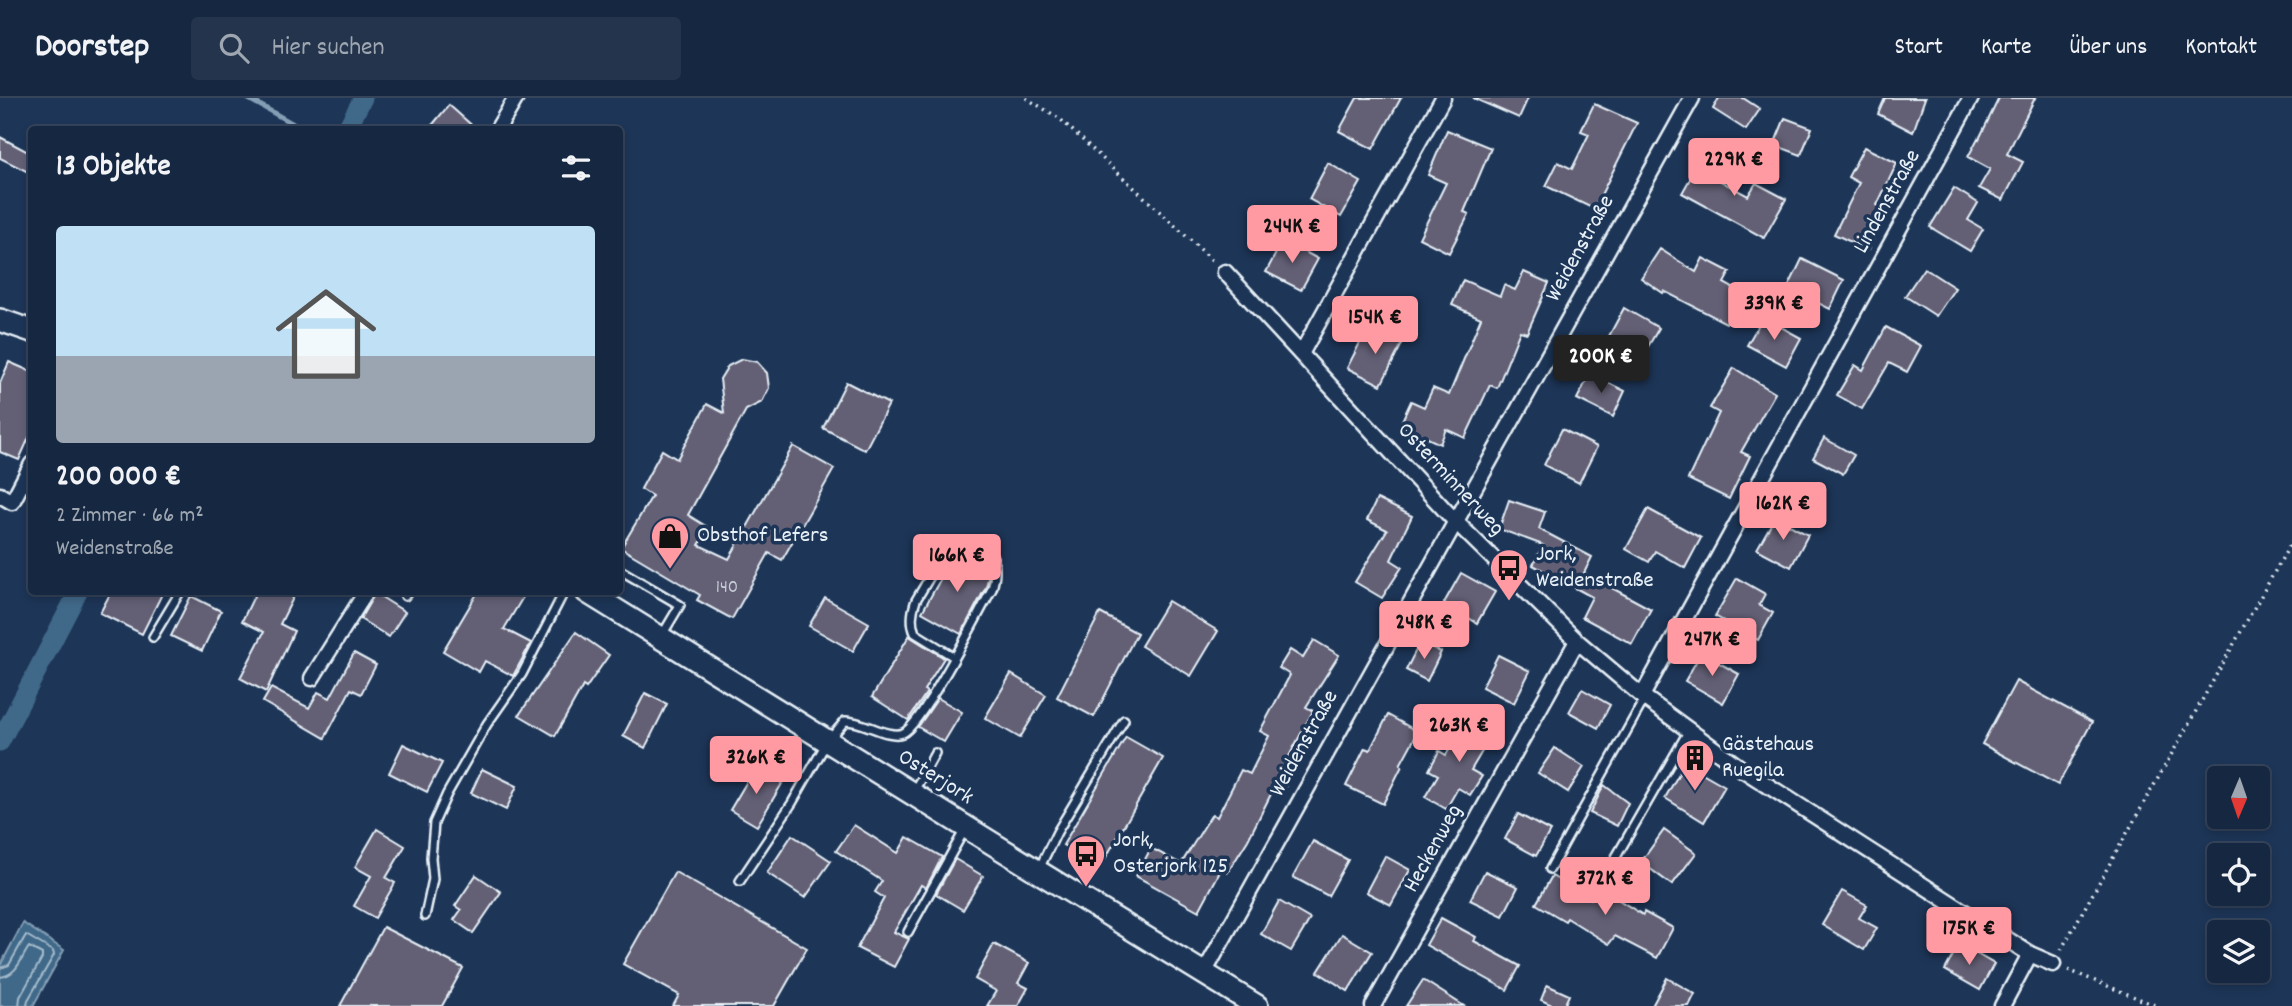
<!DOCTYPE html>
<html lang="de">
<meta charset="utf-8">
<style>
:root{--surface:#162841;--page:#23344c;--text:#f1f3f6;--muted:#9ea6b1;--line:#35445a;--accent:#ff9aa2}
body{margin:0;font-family:Dekko,sans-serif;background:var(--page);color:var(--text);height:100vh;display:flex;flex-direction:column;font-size:26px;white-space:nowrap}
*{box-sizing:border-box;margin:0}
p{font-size:23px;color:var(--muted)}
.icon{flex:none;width:38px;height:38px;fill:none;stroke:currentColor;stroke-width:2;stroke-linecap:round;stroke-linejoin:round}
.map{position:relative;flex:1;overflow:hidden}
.sheet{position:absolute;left:28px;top:28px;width:595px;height:469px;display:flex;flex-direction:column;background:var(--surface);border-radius:7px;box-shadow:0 4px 10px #0003,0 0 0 2px var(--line)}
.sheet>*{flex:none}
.needle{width:46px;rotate:182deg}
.tools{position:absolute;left:2207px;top:668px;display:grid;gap:14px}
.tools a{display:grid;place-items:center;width:63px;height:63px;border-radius:7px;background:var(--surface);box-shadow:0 4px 10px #0003,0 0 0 2px var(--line);font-size:35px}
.price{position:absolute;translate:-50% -60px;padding:0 16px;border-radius:7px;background:var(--accent);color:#111;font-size:23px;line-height:46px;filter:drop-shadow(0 2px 4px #0008)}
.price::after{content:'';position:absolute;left:50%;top:42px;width:21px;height:16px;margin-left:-10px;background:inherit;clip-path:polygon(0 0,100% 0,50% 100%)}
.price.current{background:#222;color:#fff}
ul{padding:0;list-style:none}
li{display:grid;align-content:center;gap:14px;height:371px;padding:0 28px}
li+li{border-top:2px solid var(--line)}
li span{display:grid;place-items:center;height:217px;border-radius:7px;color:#555}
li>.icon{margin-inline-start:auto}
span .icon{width:126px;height:126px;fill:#fffc;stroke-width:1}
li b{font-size:30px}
h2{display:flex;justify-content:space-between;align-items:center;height:84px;padding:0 28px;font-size:30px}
header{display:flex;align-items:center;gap:42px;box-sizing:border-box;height:98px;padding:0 35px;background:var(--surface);border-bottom:2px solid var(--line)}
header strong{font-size:33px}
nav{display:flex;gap:38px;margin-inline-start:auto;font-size:24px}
.search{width:490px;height:63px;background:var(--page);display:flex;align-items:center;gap:18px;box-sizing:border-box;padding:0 24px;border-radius:7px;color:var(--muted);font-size:26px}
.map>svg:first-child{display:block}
.water{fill:#416989;stroke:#849fb5;stroke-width:2}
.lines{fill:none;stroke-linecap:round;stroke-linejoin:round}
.shore{stroke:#a5bbcc;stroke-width:2}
.stream{stroke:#849fb5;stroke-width:5}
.canal{stroke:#416989;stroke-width:19}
.building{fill:#645f75;stroke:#e8f1f8;stroke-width:2}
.service-casing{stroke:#e8f1f8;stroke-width:12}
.minor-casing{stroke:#e8f1f8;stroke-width:19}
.secondary-casing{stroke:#e8f1f8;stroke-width:26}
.path{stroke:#e8f1f8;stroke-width:3.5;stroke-dasharray:2 5;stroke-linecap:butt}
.service{stroke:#1d3557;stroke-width:7}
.minor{stroke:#1d3557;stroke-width:14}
.secondary{stroke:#1d3557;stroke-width:21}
.labels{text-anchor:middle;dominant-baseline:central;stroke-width:7;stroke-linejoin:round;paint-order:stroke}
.number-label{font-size:19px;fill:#c7ccd7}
.street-label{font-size:23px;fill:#e8f1f8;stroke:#1d3557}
.poi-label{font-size:23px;fill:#e8f1f8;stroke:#1d3557;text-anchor:start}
</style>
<header>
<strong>Doorstep</strong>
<div class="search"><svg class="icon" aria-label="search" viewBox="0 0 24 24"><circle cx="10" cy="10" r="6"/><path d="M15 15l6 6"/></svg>Hier suchen</div>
<nav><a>Start</a><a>Karte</a><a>Über uns</a><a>Kontakt</a></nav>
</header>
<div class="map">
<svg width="2292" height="908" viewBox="0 0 2292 908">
<rect width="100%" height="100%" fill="#1d3557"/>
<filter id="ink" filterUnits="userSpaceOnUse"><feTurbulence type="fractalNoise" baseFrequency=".0143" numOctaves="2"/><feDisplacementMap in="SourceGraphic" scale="14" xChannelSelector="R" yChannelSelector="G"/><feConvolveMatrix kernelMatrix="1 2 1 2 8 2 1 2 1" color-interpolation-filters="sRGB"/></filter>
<g filter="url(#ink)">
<!-- water -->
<polygon class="water" points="23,825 64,852 33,908 0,908 0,868"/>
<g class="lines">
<!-- shore -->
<g class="shore">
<polyline points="0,870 9,867 26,837 53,853 54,857 28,902 27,908"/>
<path d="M0 879C17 877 20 862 29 849L42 856V860L20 899 19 908"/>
</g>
<!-- stream -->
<polyline class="stream" points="247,0 304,32"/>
<!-- canal -->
<g class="canal">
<polyline points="346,32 363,0"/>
<polyline points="0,644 78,494"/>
</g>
</g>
<!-- building -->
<g class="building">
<polygon points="1357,0 1401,0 1373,51 1339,33"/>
<polygon points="1473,0 1528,0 1519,20"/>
<polygon points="1719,0 1743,0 1760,11 1746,32 1713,11"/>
<polygon points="1885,0 1925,0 1913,34 1878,16"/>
<polygon points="1999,0 2035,0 2007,56 2023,64 2003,102 1979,90 1990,71 1968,59 1978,40 1979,41"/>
<polygon points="1594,6 1637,25 1594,111 1546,88 1558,64 1572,71 1589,36 1581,33"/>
<polygon points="449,7 477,32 428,32"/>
<polygon points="1785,20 1812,30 1801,57 1774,47"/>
<polygon points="1447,32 1491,50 1464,114 1469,116 1449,155 1419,140 1446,85 1428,77"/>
<polygon points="0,39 32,56 32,76 0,60"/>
<polygon points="1864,49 1897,65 1877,107 1887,112 1868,152 1834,136 1859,85 1848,79"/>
<polygon points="1704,56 1724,67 1717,81 1748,98 1756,85 1786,101 1764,140 1682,95"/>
<polygon points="1328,65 1361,84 1341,119 1309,101"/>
<polygon points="1954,90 1978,105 1968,122 1983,131 1970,153 1930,129"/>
<polygon points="1283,142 1318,161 1301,192 1266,174"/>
<polygon points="1660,151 1696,174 1703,160 1730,174 1724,185 1742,195 1726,225 1664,193 1663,195 1641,180"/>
<polygon points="1802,161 1844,182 1830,211 1788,190"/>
<polygon points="1924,170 1955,190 1936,218 1905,198"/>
<polygon points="1524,174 1549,185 1527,235 1520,233 1497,290 1490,287 1465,340 1446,331 1440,346 1400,327 1411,303 1424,309 1433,290 1449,297 1481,220 1452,207 1463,182 1500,198 1504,187 1515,192"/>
<polygon points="1624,210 1659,230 1643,257 1609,238"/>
<polygon points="1763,219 1801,240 1786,268 1747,247"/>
<polygon points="1368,229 1402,246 1381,287 1347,270"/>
<polygon points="1886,229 1921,248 1907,274 1889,265 1862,311 1837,297 1855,267 1863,272"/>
<polygon points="742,261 757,264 767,275 769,290 762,304 746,312 688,417 709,430 699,447 729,461 793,348 834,371 782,462 769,455 732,521 697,502 700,497 621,450 652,398 641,391 662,352 677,361 707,306 724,315 720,281 728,268"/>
<polygon points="9,264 32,274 32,333 19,362 0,354 0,285"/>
<polygon points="1734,270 1775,295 1741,354 1750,358 1729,401 1688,381 1719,315 1710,310"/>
<polygon points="1590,276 1625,293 1613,319 1577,301"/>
<polygon points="846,284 889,306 865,352 823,330"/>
<polygon points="1562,331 1597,349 1579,385 1544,367"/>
<polygon points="1824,340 1854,357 1843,376 1813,360"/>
<polygon points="1377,401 1412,418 1391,462 1402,469 1382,500 1355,484 1387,432 1367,422"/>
<polygon points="1509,402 1545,414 1539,431 1592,459 1584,475 1651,511 1632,546 1582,519 1592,499 1533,467 1543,447 1499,431"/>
<polygon points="1648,411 1701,440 1685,470 1655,453 1649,464 1626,451"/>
<polygon points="1775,419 1808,437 1791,469 1757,451"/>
<polygon points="954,457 989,476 986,489 961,536 922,514"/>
<polygon points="1461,475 1495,494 1477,525 1444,505"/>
<polygon points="1737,480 1765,496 1759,507 1773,515 1758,542 1715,518"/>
<polygon points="111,494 163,494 142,536 100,515"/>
<polygon points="256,494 296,494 280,526 294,533 266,594 240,580 264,534 242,523"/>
<polygon points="478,494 526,494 504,531 531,545 513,578 485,563 479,574 443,553"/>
<polygon points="375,495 405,514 389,539 360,521"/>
<polygon points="191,498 221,513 202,553 171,538"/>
<polygon points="825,500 869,525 853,553 809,528"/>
<polygon points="1168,503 1218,533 1191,578 1141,548"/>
<polygon points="1100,515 1137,535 1094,619 1057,599"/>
<polygon points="576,534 609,557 586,590 583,588 555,638 519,617"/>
<polygon points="909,538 944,560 924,592 927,594 908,622 872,599"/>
<polygon points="1314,542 1339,557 1306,609 1313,613 1285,666 1295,670 1282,695 1274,690 1248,742 1228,774 1222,770 1199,813 1136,778 1151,750 1181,766 1212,716 1217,719 1241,672 1250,676 1269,638 1260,633 1290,577 1279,570 1290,552 1303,560"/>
<polygon points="1420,544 1441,554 1427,583 1406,572"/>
<polygon points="354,555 376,567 361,596 351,591 325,640 263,604 271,590 309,610 318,594 330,600"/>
<polygon points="1701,555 1739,576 1723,605 1685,583"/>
<polygon points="1498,557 1530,573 1514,605 1482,589"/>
<polygon points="1011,576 1046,597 1020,640 985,620"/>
<polygon points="2016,583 2092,624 2058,687 1982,646"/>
<polygon points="1582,591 1610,607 1598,630 1569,614"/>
<polygon points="645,595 667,606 645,650 623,638"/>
<polygon points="938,600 962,614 944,644 918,629"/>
<polygon points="1388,617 1418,634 1400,667 1402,668 1383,706 1346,688 1365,650 1370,652"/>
<polygon points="1469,619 1494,633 1471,672 1482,678 1470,697 1458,690 1446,711 1425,699 1438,677 1429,672 1439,653 1446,657"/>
<polygon points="1126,639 1163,660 1101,768 1063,747"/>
<polygon points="403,646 442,665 427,694 389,675"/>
<polygon points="1555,650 1584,669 1568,694 1538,675"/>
<polygon points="1685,665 1725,688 1704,724 1665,700"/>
<polygon points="756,668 783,684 757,728 730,712"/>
<polygon points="482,671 517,688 506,712 471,695"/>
<polygon points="1604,687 1628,705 1617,728 1590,715"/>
<polygon points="1518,716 1550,733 1536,758 1505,741"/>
<polygon points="854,727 898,755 907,739 942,759 926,790 921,787 894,834 909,841 894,869 857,850 884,800 875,794 882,783 836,753"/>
<polygon points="377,731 405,748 386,780 395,785 375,820 354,808 371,778 355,769"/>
<polygon points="1664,732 1696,755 1672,787 1641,764"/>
<polygon points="792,737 831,763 805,800 767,775"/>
<polygon points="1313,743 1348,762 1328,798 1293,779"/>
<polygon points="1385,758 1410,772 1391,807 1366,794"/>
<polygon points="955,761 983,778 963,812 936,796"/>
<polygon points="1485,773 1518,789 1503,818 1470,802"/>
<polygon points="675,774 807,850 774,908 673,908 679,897 623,866"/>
<polygon points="476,777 501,794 473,835 454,822 461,812 455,808"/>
<polygon points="1552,778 1591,801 1598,789 1643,817 1644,814 1673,830 1657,860 1615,838 1609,846 1567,820 1565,823 1536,806"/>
<polygon points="1842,793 1867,807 1859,820 1877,830 1864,852 1822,827"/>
<polygon points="1279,803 1310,821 1291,853 1261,836"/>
<polygon points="1441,820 1476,839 1474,843 1520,868 1507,892 1426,847"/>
<polygon points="383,829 463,870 442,908 340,908"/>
<polygon points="1342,836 1372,854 1348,893 1318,874"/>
<polygon points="994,846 1029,865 1018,885 1028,890 1018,908 987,908 996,893 975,881"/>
<polygon points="1959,846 1994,866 1980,892 1945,872"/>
<polygon points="1667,880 1695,896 1689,908 1652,908"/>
<polygon points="1423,882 1464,908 1406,908"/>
<polygon points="1547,887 1569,897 1564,908 1554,908 1541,902"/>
</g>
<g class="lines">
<!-- service casing -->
<g class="service-casing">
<g id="service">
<path d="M947 450 916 502C912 513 910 524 915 535L954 559"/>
<polyline points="620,472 680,507 661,539"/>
<polyline points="405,498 407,494"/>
<polyline points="153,539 180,494"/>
<polyline points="914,693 935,655"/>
<polyline points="1039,771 1057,734 1124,622"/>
<polyline points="1550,771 1645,600"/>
<polyline points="1608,773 1689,632"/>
<path d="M740 783 792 705 827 644 845 623C863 622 887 641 903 635 921 628 979 515 992 491 997 474 998 450 976 445"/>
<polyline points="425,818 433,781 431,760 434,725 447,696 487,626 522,576 564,494"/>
<polyline points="908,834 965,731"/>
</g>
</g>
<!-- minor casing -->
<g class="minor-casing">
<g id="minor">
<polyline points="497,32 516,0"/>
<polyline points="1225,174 1455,423 1577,543 1642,598 1739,669 2030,856 2053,866"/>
<polyline points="1301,256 1443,0"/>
<polyline points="0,397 12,404 32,366"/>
<polyline points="312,580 366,494"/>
<polyline points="1642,598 1971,0"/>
<polyline points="1204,875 1692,0"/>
<polyline points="1373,908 1577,543"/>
<polyline points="2002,908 2030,856"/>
</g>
</g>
<!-- secondary casing -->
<g class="secondary-casing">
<g id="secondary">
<polyline points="0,222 32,233"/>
<path d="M587 494C810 633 1033 771 1257 908"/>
</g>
</g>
<!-- path -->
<g class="path">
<polyline points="1026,0 1059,20 1214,164"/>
<polyline points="2061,852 2292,443"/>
<polyline points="2068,872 2157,908"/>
</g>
<!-- service -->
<use href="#service" class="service"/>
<!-- minor -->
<use href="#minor" class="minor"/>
<!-- secondary -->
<use href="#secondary" class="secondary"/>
</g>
</g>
<!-- icons -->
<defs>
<g id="shop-pin" transform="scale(2.0125)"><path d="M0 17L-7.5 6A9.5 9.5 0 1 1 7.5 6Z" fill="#ff9aa2" stroke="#1d3557"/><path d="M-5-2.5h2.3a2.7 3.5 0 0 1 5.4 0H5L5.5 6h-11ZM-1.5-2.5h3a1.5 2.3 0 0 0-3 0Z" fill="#111"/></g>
<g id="bus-pin" transform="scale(2.0125)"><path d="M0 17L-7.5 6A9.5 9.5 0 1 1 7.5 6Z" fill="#ff9aa2" stroke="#1d3557"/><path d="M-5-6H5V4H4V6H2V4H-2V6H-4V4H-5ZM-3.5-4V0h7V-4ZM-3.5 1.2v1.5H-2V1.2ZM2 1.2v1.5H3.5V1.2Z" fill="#111"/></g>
<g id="building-pin" transform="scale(2.0125)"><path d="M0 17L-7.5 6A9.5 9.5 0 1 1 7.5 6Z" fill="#ff9aa2" stroke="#1d3557"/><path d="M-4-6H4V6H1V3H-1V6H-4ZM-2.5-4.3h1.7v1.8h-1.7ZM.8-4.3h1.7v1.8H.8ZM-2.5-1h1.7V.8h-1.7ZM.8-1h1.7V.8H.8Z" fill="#111"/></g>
</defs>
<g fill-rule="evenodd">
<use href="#shop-pin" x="670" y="438"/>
<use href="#bus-pin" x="1509" y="470"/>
<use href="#building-pin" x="1695" y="660"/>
<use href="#bus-pin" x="1086" y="756"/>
</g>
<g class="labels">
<!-- number labels -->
<g class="number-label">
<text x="727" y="490">140</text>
</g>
<!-- street labels -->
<g class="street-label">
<text transform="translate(1888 104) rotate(-61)">Lindenstraße</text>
<text transform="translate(1581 151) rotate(-61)">Weidenstraße</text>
<text transform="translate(1450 382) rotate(47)">Osterminnerweg</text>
<text transform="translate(1305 646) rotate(-61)">Weidenstraße</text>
<text transform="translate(935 680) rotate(32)">Osterjork</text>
<text transform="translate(1434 751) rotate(-61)">Heckenweg</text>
</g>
<!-- poi labels -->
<g class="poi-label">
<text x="697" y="438">Obsthof Lefers</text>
<text x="1536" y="457">Jork,<tspan x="1536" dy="26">Weidenstraße</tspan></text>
<text x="1722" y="647">Gästehaus<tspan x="1722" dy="26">Ruegila</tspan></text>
<text x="1113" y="743">Jork,<tspan x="1113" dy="26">Osterjork 125</tspan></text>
</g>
</g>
</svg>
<div class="tools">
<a><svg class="needle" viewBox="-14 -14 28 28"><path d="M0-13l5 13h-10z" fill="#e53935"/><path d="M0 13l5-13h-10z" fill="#9ea6b1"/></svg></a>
<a><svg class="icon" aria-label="locate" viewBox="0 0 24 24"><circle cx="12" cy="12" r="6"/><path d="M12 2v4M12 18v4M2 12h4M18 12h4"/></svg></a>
<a><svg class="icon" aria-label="layers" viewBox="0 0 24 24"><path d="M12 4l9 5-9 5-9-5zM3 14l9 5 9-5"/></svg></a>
</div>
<b class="price" style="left:1734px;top:100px">229K €</b>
<b class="price" style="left:1292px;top:167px">244K €</b>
<b class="price" style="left:1774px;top:244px">339K €</b>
<b class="price" style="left:1375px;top:258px">154K €</b>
<b class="price current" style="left:1601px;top:297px">200K €</b>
<b class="price" style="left:1783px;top:444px">162K €</b>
<b class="price" style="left:957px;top:496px">166K €</b>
<b class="price" style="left:1424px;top:563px">248K €</b>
<b class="price" style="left:1712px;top:580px">247K €</b>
<b class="price" style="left:1459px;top:666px">263K €</b>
<b class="price" style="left:756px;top:698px">326K €</b>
<b class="price" style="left:1605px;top:819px">372K €</b>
<b class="price" style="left:1969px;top:869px">175K €</b>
<section class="sheet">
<h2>13 Objekte<svg class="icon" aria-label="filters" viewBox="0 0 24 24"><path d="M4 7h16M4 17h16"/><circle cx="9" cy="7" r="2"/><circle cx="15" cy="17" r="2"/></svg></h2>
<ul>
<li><span style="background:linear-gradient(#bfe0f5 60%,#9aa5b1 0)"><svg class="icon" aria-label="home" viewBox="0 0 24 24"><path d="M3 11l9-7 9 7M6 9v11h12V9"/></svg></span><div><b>200 000 €</b><p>2 Zimmer · 66 m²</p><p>Weidenstraße</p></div></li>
</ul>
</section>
</div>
